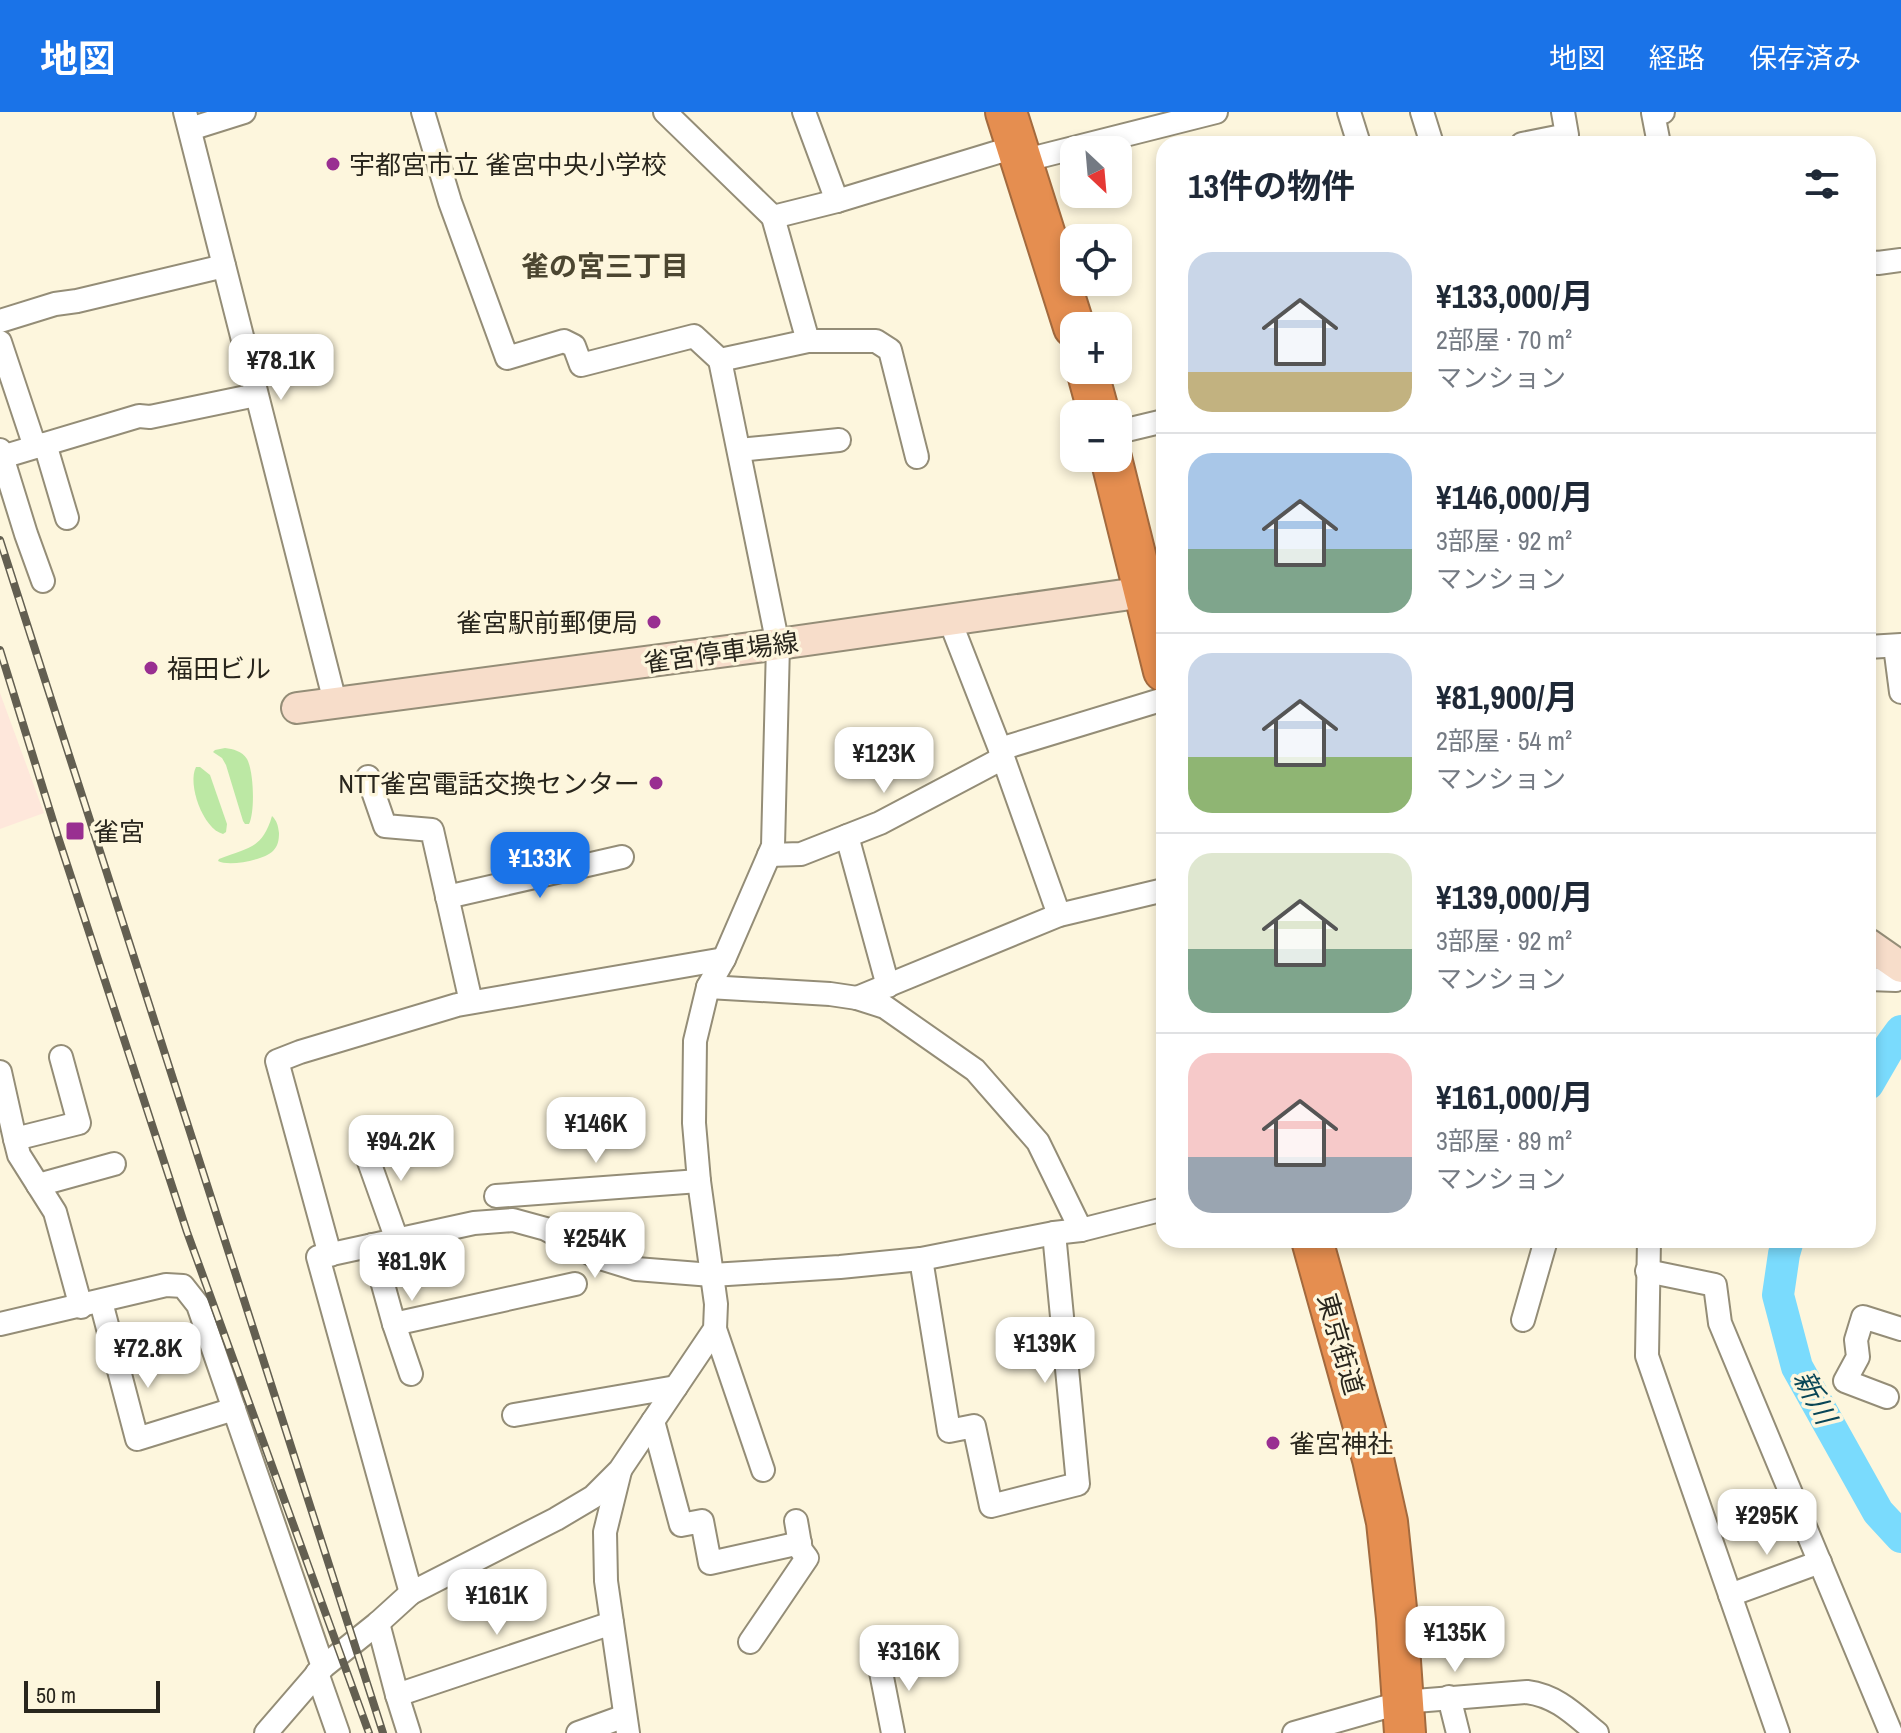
<!DOCTYPE html>
<html lang="ja">
<meta charset="utf-8">
<style>
:root{--surface:#fff;--page:#f6f6f7;--text:#1f2937;--muted:#747a83;--line:#e0e1e3;--accent:#1a73e8}
body{margin:0;font-family:"Archivo Narrow","Noto Sans JP",sans-serif;background:var(--page);color:var(--text);height:100vh;display:flex;flex-direction:column;font-size:30px;white-space:nowrap}
*{box-sizing:border-box;margin:0}
p{font-size:26px;color:var(--muted)}
.icon{flex:none;width:44px;height:44px;fill:none;stroke:currentColor;stroke-width:2;stroke-linecap:round;stroke-linejoin:round}
.map{position:relative;flex:1;overflow:hidden}
.side{position:absolute;left:1156px;top:24px;width:720px;height:1112px;display:flex;flex-direction:column;background:var(--surface);border-radius:24px;box-shadow:0 4px 12px #0003}
.side>*{flex:none}
.needle{width:52px;rotate:154deg}
.buttons{position:absolute;left:1060px;top:24px;display:grid;gap:16px}
.buttons a{display:grid;place-items:center;width:72px;height:72px;border-radius:16px;background:var(--surface);box-shadow:0 4px 12px #0003;font-size:40px}
.scale{position:absolute;left:24px;bottom:20px;width:136px;box-sizing:border-box;padding-left:8px;border:4px solid #29261d;border-top:0;font-size:22px;line-height:28px;white-space:nowrap;color:#29261d;-webkit-text-stroke:6px #fdf6dd;paint-order:stroke}
.price{position:absolute;translate:-50% -68px;padding:0 18px;border-radius:16px;background:#fff;color:#222;font-size:26px;line-height:52px;filter:drop-shadow(0 2px 4px #0008)}
.price::after{content:'';position:absolute;left:50%;top:48px;width:24px;height:18px;margin-left:-12px;background:inherit;clip-path:polygon(0 0,100% 0,50% 100%)}
.price.on{background:var(--accent);color:#fff}
ul{padding:0;list-style:none}
li{display:flex;align-items:center;gap:24px;height:200px;padding:0 32px}
li+li{border-top:2px solid var(--line)}
li span{display:grid;place-items:center;flex:none;width:224px;height:160px;border-radius:24px;color:#555}
li>.icon{margin-inline-start:auto}
span .icon{width:96px;height:96px;fill:#fffc;stroke-width:1}
li b{font-size:34px}
h2{display:flex;justify-content:space-between;align-items:center;height:96px;padding:0 32px;font-size:34px}
header{display:flex;align-items:center;gap:48px;box-sizing:border-box;height:112px;padding:0 40px;background:var(--accent);color:#fff}
header strong{font-size:38px}
nav{display:flex;gap:44px;margin-inline-start:auto;font-size:28px}
.map>svg:first-child{display:block}
.industrial{fill:#fee7db}
.green{fill:#bce8a4}
.lines{fill:none;stroke-linecap:round;stroke-linejoin:round}
.river{stroke:#7adbfd;stroke-width:32}
.street-casing{stroke:#948d77;stroke-width:26}
.secondary-casing{stroke:#948d77;stroke-width:34}
.highway-casing{stroke:#a36a3e;stroke-width:44}
.street{stroke:#fff;stroke-width:22}
.secondary{stroke:#f7ddca;stroke-width:30}
.highway{stroke:#e58e50;stroke-width:40}
.rail-casing{stroke:#635f51;stroke-width:8}
.rail{stroke:#fdf6dd;stroke-width:5;stroke-dasharray:15;stroke-linecap:butt}
.poi-dot{fill:#992f91;stroke:#fdf6dd;stroke-width:3}
.labels{text-anchor:middle;dominant-baseline:central;stroke-width:7;stroke-linejoin:round;paint-order:stroke}
.poi-label{font-size:26px;fill:#29261d;stroke:#fdf6dd;text-anchor:start}
.street-label{font-size:26px;fill:#29261d;stroke:#fdf6dd}
.neighbourhood-label{font-size:28px;font-weight:bold;fill:#4c4631;stroke:#fdf6dd}
.water-label{font-size:28px;font-style:italic;fill:#084556;stroke:#fdf6dd}
</style>
<header>
<strong>地図</strong>
<nav><a>地図</a><a>経路</a><a>保存済み</a></nav>
</header>
<div class="map">
<svg width="1901" height="1621" viewBox="0 0 1901 1621">
<rect width="100%" height="100%" fill="#fdf6dd"/>
<!-- industrial -->
<polygon class="industrial" points="0,581 44,701 0,717"/>
<!-- green -->
<g class="green">
<path d="M225 636C233 637 242 639 247 647 254 660 255 700 249 712H245L243 709 226 653 222 646 213 640 215 638Z"/>
<path d="M196 655H200L210 663 227 712 226 720 223 722C203 717 187 672 196 655Z"/>
<path d="M272 704C277 709 278 713 279 721 279 728 278 734 273 739 264 748 229 755 218 749L219 747C248 735 262 738 272 704Z"/>
</g>
<g class="lines">
<!-- river -->
<g class="river">
<polyline points="1868,972 1890,934 1901,919"/>
<polyline points="1788,1128 1784,1142 1778,1183 1797,1255 1878,1400 1901,1425"/>
</g>
<!-- street casing -->
<g class="street-casing">
<g id="street">
<polyline points="185,0 335,590"/>
<polyline points="423,0 450,90 507,246 564,229 574,234 581,253 694,224 720,248"/>
<polyline points="804,0 837,89"/>
<polyline points="1349,0 1359,32"/>
<polyline points="1422,0 1432,32"/>
<polyline points="190,17 244,0"/>
<polyline points="1522,32 1567,23 1563,0"/>
<polyline points="1659,32 1653,1 1663,0"/>
<polyline points="1022,49 1216,0"/>
<polyline points="773,105 837,89 1018,34"/>
<polyline points="1868,150 1878,151 1901,148"/>
<polyline points="0,209 55,192 77,189 224,154"/>
<polyline points="808,229 876,229 890,238 917,345"/>
<polyline points="0,230 35,335"/>
<polyline points="1118,320 1164,309"/>
<polyline points="45,332 67,406"/>
<polyline points="0,338 26,422 43,469"/>
<polyline points="739,338 839,328"/>
<polyline points="2,345 139,304 150,305 256,283"/>
<polyline points="950,509 1000,637 1059,803"/>
<polyline points="1895,534 1901,580"/>
<polyline points="1868,535 1901,533"/>
<polyline points="1000,637 1164,587"/>
<polyline points="368,665 385,714 432,718 471,890"/>
<polyline points="847,724 888,874"/>
<polyline points="769,743 801,742 880,711 1003,646"/>
<polyline points="447,785 622,745"/>
<polyline points="1868,867 1896,868 1901,864"/>
<polyline points="708,875 830,882 857,886 885,895 975,958 1038,1030 1081,1118"/>
<polyline points="857,886 1059,803 1164,778"/>
<polyline points="61,945 79,1011 15,1027 19,1043 55,1100 81,1195"/>
<polyline points="0,960 15,1027"/>
<polyline points="362,1030 397,1128"/>
<polyline points="38,1073 114,1052"/>
<polyline points="496,1084 699,1069"/>
<polyline points="1649,1128 1647,1244 1778,1621"/>
<polyline points="372,1133 394,1212 411,1262"/>
<polyline points="330,1143 277,949 300,940 457,893 724,847"/>
<polyline points="921,1147 949,1319 974,1314 991,1394 1078,1372 1054,1121"/>
<polyline points="1647,1159 1715,1173 1720,1211 1891,1621"/>
<polyline points="101,1190 137,1327 234,1297"/>
<polyline points="1523,1208 1546,1128"/>
<polyline points="0,1212 166,1173 183,1174 198,1193 323,1555"/>
<polyline points="394,1212 575,1172"/>
<polyline points="715,1217 763,1358"/>
<polyline points="1887,1285 1845,1269 1858,1245 1856,1228 1863,1205 1901,1217"/>
<polyline points="514,1303 676,1275"/>
<polyline points="653,1309 681,1413 702,1409 710,1451 800,1431"/>
<polyline points="620,1359 605,1420 606,1469 628,1621"/>
<polyline points="411,1481 318,1145 474,1111 513,1108 546,1117 597,1145 636,1157 712,1163 840,1155 921,1147 1054,1121 1081,1118 1164,1097"/>
<polyline points="1730,1483 1820,1450"/>
<polyline points="378,1511 397,1583 409,1621"/>
<polyline points="750,1530 807,1446 801,1438 796,1409"/>
<polyline points="879,1550 893,1621"/>
<polyline points="317,1561 338,1621"/>
<polyline points="397,1583 612,1511"/>
<polyline points="1449,1585 1458,1621"/>
<polyline points="266,1621 323,1555 378,1511 411,1481 556,1407 593,1385 620,1358 715,1217 716,1192 699,1069 694,1011 695,929 708,875 724,847 773,734 778,533 720,248 808,229 773,105 665,0"/>
<polyline points="578,1621 625,1604"/>
<path d="M1294 1621 1403 1590 1527 1580C1557 1584 1574 1602 1597 1621"/>
</g>
</g>
<!-- secondary casing -->
<g class="secondary-casing">
<g id="secondary">
<polyline points="297,596 750,536 1145,480"/>
<polyline points="1868,832 1901,855"/>
</g>
</g>
<!-- highway casing -->
<g class="highway-casing">
<g id="highway">
<polyline points="1006,0 1074,215"/>
<polyline points="1087,258 1099,302"/>
<polyline points="1111,346 1164,559"/>
<polyline points="1312,1128 1373,1347 1387,1410 1397,1506 1405,1621"/>
</g>
</g>
<!-- street -->
<use href="#street" class="street"/>
<!-- secondary -->
<use href="#secondary" class="secondary"/>
<!-- highway -->
<use href="#highway" class="highway"/>
<!-- rail casing -->
<g class="rail-casing">
<g id="rail">
<polyline points="0,428 383,1621"/>
<polyline points="0,538 58,725 187,1120 369,1621"/>
</g>
</g>
<!-- rail -->
<use href="#rail" class="rail"/>
</g>
<!-- markers -->
<g class="poi-dot">
<circle cx="333" cy="52" r="8"/>
<circle cx="654" cy="510" r="8"/>
<circle cx="151" cy="556" r="8"/>
<circle cx="656" cy="671" r="8"/>
<rect x="65" y="709" width="20" height="20" rx="4"/>
<circle cx="1273" cy="1331" r="8"/>
</g>
<g class="labels">
<!-- poi labels -->
<g class="poi-label">
<text x="349" y="52">宇都宮市立 雀宮中央小学校</text>
<text x="638" y="510" text-anchor="end">雀宮駅前郵便局</text>
<text x="167" y="556">福田ビル</text>
<text x="640" y="671" text-anchor="end">NTT雀宮電話交換センター</text>
<text x="93" y="719">雀宮</text>
<text x="1289" y="1331">雀宮神社</text>
</g>
<!-- street labels -->
<g class="street-label">
<text transform="translate(721 540) rotate(-8)">雀宮停車場線</text>
<text transform="translate(1341 1232) rotate(74)">東京街道</text>
</g>
<!-- neighbourhood labels -->
<g class="neighbourhood-label">
<text x="605" y="154">雀の宮三丁目</text>
</g>
<!-- water labels -->
<g class="water-label">
<text transform="translate(1815 1285) rotate(62)">新川</text>
</g>
</g>
</svg>
<div class="buttons">
<a><svg class="needle" viewBox="-14 -14 28 28"><path d="M0-13l5 13h-10z" fill="#e53935"/><path d="M0 13l5-13h-10z" fill="#747a83"/></svg></a>
<a><svg class="icon" aria-label="locate" viewBox="0 0 24 24"><circle cx="12" cy="12" r="6"/><path d="M12 2v4M12 18v4M2 12h4M18 12h4"/></svg></a>
<a>+</a>
<a>−</a>
</div>
<div class="scale">50 m</div>
<b class="price" style="left:281px;top:290px">¥78.1K</b>
<b class="price" style="left:884px;top:683px">¥123K</b>
<b class="price on" style="left:540px;top:788px">¥133K</b>
<b class="price" style="left:596px;top:1053px">¥146K</b>
<b class="price" style="left:401px;top:1071px">¥94.2K</b>
<b class="price" style="left:595px;top:1168px">¥254K</b>
<b class="price" style="left:412px;top:1191px">¥81.9K</b>
<b class="price" style="left:1045px;top:1273px">¥139K</b>
<b class="price" style="left:148px;top:1278px">¥72.8K</b>
<b class="price" style="left:1767px;top:1445px">¥295K</b>
<b class="price" style="left:497px;top:1525px">¥161K</b>
<b class="price" style="left:1455px;top:1562px">¥135K</b>
<b class="price" style="left:909px;top:1581px">¥316K</b>
<section class="side">
<h2>13件の物件<svg class="icon" aria-label="filters" viewBox="0 0 24 24"><path d="M4 7h16M4 17h16"/><circle cx="9" cy="7" r="2"/><circle cx="15" cy="17" r="2"/></svg></h2>
<ul>
<li><span style="background:linear-gradient(#c9d6e8 75%,#c2b280 0)"><svg class="icon" aria-label="home" viewBox="0 0 24 24"><path d="M3 11l9-7 9 7M6 9v11h12V9"/></svg></span><div><b>¥133,000/月</b><p>2部屋 · 70 m²</p><p>マンション</p></div></li>
<li><span style="background:linear-gradient(#a9c7e8 60%,#7fa58c 0)"><svg class="icon" aria-label="home" viewBox="0 0 24 24"><path d="M3 11l9-7 9 7M6 9v11h12V9"/></svg></span><div><b>¥146,000/月</b><p>3部屋 · 92 m²</p><p>マンション</p></div></li>
<li><span style="background:linear-gradient(#c9d6e8 65%,#8fb573 0)"><svg class="icon" aria-label="home" viewBox="0 0 24 24"><path d="M3 11l9-7 9 7M6 9v11h12V9"/></svg></span><div><b>¥81,900/月</b><p>2部屋 · 54 m²</p><p>マンション</p></div></li>
<li><span style="background:linear-gradient(#dfe7d0 60%,#7fa58c 0)"><svg class="icon" aria-label="home" viewBox="0 0 24 24"><path d="M3 11l9-7 9 7M6 9v11h12V9"/></svg></span><div><b>¥139,000/月</b><p>3部屋 · 92 m²</p><p>マンション</p></div></li>
<li><span style="background:linear-gradient(#f6c9c9 65%,#9aa5b1 0)"><svg class="icon" aria-label="home" viewBox="0 0 24 24"><path d="M3 11l9-7 9 7M6 9v11h12V9"/></svg></span><div><b>¥161,000/月</b><p>3部屋 · 89 m²</p><p>マンション</p></div></li>
</ul>
</section>
</div>
